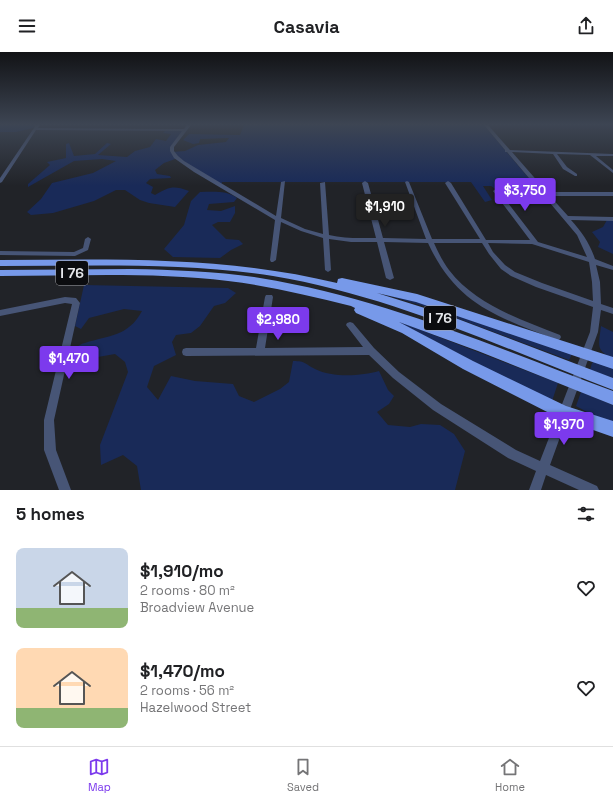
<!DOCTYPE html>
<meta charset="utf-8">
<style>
:root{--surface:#fff;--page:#f2f2f2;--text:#202124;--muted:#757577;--line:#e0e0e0;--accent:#7c3aed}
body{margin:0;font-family:"Space Grotesk",sans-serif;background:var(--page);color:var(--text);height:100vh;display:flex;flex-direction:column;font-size:15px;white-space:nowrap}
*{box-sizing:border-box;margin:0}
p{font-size:13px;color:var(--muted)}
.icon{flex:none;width:22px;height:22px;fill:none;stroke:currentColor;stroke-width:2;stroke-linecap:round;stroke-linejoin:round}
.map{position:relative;height:438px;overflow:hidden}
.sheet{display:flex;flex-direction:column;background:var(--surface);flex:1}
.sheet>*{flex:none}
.price{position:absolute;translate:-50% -34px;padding:0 9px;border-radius:4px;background:var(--accent);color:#fff;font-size:13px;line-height:26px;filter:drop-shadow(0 1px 2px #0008)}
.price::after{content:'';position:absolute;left:50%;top:24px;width:12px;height:9px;margin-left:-6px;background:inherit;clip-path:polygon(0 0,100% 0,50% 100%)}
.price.active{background:#222;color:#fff}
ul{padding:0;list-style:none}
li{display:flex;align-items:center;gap:12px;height:100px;padding:0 16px}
li span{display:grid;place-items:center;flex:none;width:112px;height:80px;border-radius:8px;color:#555}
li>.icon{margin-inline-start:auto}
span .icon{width:48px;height:48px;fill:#fffc;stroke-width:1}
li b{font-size:17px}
h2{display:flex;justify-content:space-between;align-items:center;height:48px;padding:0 16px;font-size:17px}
header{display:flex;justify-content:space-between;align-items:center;height:52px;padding:0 16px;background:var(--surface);font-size:18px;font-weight:800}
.dock{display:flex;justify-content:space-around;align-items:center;height:56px;border-top:1px solid var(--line);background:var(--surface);font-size:11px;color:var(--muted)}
.dock a{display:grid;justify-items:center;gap:2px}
.dock .active{color:var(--accent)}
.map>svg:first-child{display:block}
.green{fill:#192a58}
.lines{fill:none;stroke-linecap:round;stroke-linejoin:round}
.minor{fill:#475576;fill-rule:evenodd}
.highway{fill:#7799e9;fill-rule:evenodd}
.labels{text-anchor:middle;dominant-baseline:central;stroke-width:3;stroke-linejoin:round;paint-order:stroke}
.shield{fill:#0b0c0f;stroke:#a4a5a9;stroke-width:1}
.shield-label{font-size:14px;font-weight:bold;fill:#e5e7eb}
</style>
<header><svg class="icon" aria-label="menu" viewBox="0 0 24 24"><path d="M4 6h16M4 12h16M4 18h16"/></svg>Casavia<svg class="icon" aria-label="share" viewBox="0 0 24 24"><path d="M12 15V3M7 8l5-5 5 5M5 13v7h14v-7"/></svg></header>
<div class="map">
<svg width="613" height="438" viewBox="0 0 613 438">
<rect width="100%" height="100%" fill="#212328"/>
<!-- green -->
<g class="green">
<polygon points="0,73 35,73 33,76 16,80 0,80"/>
<path d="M244 73H484L537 136C528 143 518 135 509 134V142L506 144 491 134H483L492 148 485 150 471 130H222L221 133 178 106 164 111 155 118 157 122 170 124 171 126 150 127 146 131 153 135 151 141 155 143C169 135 173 133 189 139L175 155 149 151 140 148 125 138H116L94 149 53 161 31 163 27 160 41 147 52 131 93 121 116 109 102 107 74 109 28 135V132L50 113 47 110 66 106V92L69 91 74 104 95 102 107 91 111 92 98 103 127 105 135 99 150 95 156 87 166 89 171 82 163 81 166 78H185L175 90 172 100 185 99 198 93 226 90 229 86 200 87 199 91 193 92 183 88 189 82 240 83Z"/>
<path d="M200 140C212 140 227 138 237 146L234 150 209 152 207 158 221 159 235 154V161L230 170H218L212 173 226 187 239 188 243 192 231 198 220 206 173 205 164 197 184 173 191 149Z"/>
<polygon points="607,168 613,168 613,202 598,195 600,190 592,180 603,175"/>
<polygon points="345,231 423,250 572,302 569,308 427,255"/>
<path d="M84 233 228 236 236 241 225 251 214 254 200 274 191 281 176 283 172 290 176 303 154 314 147 335 158 348 171 324 195 329 233 332 239 344 254 350 280 337 289 330 293 309C306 309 305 312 315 317 333 326 361 324 379 319L388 338 394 344 389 352 377 360 388 373 410 375 421 372 440 373 454 382 465 399 455 438H141L137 414 123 403 101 413 100 393 128 320 125 310 115 302 75 309 69 306V301C74 298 79 292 85 291 109 283 128 285 142 259L124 257 89 266 81 277 75 274Z"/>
<polygon points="395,268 558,331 552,349 547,349"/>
<path d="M601 274 613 280V306C595 299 599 292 601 274Z"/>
<polygon points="595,309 613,313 613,326 590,318 592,311"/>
<polygon points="581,340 613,353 613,374 576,354"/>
</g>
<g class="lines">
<!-- minor -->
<g class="minor">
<path d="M36 73H40L38 76 184 77 187 73H191L174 95V99L178 104 184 109 276 164 281 130 285 129 281 166 305 177 323 182 320 131 325 130 329 183C345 187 361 186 376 186L362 131 365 129 368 131 383 186 426 187 405 130 407 129 409 130 432 187H480L445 131 448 129 451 131 486 188H530L493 139 496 137 498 138 538 190 587 205 577 183 507 100H505V98L484 73H488L510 98 613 102V104H596L613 118V121L590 103 557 102 567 115 577 122V124H575L563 117 553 102 512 100 547 140H613V144H550L568 164 613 165V169L571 168C582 180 590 192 595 207L613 214V218L596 213 600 230 601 252 613 256V262L601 258 598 280 550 413 597 434 599 438H579L546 423 541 438H529L536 419 508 406 433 358 393 326 369 303 186 304 183 303 182 300 183 297 186 296H256L265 245 266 243H272L273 245 265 296 363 295 346 273 347 271 350 270 353 271 374 296 399 320 441 352 516 398 540 409 590 280 593 255 536 235 511 224 501 217 489 202 482 191H434C438 200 443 210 449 218 476 253 520 267 560 283L561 285 560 287 557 289 554 287C496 264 456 252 428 191L384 190 394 226 390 228 386 226 377 190H351L329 187 331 218 328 220 325 218 323 186 301 179 281 170 276 208 273 210H271L270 208 275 168 194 120 174 106 170 99V95L182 79 36 78 2 130 0 131V126ZM488 191 532 192 589 210 592 230 593 249 542 231 515 220 505 213 493 200Z"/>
<polygon points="88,185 91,187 88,198 75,204 0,203 0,199 74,200 83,196 85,187"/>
<polygon points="65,245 76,246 80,251 54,368 56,398 71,438 59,438 44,398 44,368 72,252 65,251 0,264 0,258"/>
</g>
<!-- highway -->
<g class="highway">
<path d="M0 208C113 207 227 204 337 231L338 227 342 226 417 242 613 305V317L416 250 377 241 450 264 613 326V338C501 295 392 244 273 224 183 210 91 214 0 214Z"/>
<path d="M131 217C174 218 217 219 260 226 383 246 498 296 613 339V353L478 299 399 270 473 309 566 354 613 369V385L559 366 463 317 402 281 356 261 354 258 355 256 351 254C310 244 270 234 228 229 153 220 76 224 0 224V218Z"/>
</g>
</g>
<!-- sky -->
<linearGradient id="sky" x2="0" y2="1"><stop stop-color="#121316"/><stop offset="0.54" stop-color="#3d4553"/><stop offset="1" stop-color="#3d4553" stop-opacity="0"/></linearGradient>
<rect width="613" height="134" fill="url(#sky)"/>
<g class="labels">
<!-- shield labels -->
<g class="shield">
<rect x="56" y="209" width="32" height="24" rx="3"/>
<rect x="424" y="254" width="32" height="24" rx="3"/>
</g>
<g class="shield-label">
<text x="72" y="221">I 76</text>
<text x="440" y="266">I 76</text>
</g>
</g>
</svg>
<b class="price" style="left:525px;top:160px">$3,750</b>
<b class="price active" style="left:385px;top:176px">$1,910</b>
<b class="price" style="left:278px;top:289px">$2,980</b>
<b class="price" style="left:69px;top:328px">$1,470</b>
<b class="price" style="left:564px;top:394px">$1,970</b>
</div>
<section class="sheet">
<h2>5 homes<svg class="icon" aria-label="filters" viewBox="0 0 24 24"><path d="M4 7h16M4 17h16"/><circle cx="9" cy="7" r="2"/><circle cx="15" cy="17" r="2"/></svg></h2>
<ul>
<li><span style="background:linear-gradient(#c9d6e8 75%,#8fb573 0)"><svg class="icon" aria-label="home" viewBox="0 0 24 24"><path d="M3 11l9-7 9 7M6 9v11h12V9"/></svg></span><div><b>$1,910/mo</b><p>2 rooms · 80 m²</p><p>Broadview Avenue</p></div><svg class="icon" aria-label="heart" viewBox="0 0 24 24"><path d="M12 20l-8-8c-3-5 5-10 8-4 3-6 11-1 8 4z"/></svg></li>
<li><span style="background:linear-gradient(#ffd9b3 75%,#8fb573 0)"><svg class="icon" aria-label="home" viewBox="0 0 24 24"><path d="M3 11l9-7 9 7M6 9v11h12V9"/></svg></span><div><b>$1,470/mo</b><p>2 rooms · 56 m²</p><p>Hazelwood Street</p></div><svg class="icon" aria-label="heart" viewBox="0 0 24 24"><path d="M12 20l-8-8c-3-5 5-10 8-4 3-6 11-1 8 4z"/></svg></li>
</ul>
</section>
<nav class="dock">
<a class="active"><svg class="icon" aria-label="map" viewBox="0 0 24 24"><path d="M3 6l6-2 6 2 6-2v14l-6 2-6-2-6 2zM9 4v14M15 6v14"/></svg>Map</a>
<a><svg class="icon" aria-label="saved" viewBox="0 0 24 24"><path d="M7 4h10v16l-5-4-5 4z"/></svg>Saved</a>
<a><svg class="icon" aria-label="home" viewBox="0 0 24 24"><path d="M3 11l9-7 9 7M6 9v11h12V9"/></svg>Home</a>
</nav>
